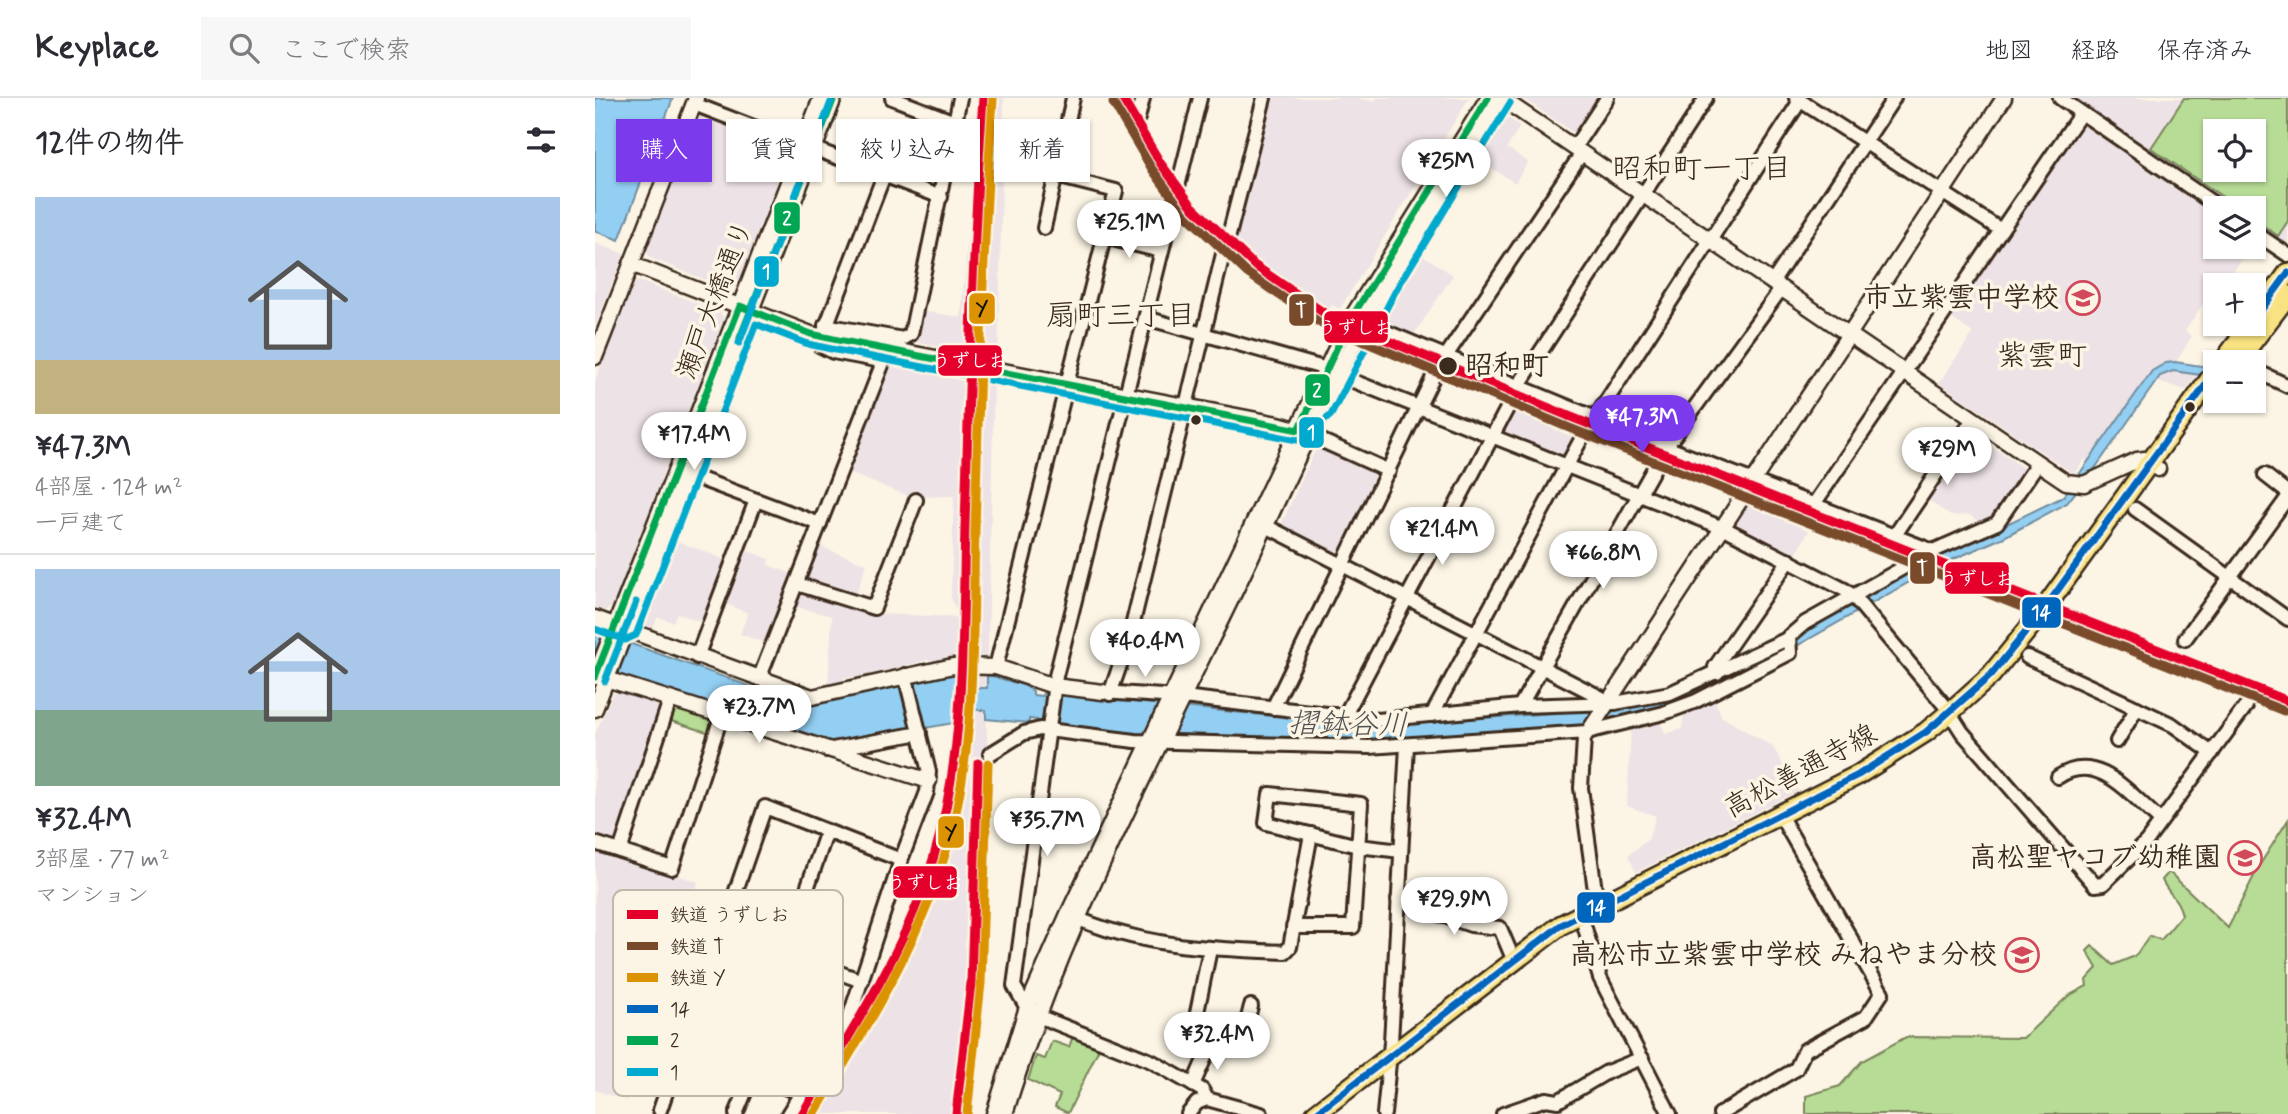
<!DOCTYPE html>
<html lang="ja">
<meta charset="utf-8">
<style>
:root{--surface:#fff;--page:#f7f7f7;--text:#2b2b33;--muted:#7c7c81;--line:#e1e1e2;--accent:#7c3aed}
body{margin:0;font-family:Mynerve,"Klee One",sans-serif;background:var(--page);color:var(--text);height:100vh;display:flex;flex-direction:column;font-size:26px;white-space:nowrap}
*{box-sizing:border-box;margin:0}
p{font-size:23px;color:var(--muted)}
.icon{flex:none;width:38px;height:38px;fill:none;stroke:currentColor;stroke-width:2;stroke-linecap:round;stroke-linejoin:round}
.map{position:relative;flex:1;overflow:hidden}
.side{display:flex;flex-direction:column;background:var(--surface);width:595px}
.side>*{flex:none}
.guide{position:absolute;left:21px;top:21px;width:665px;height:63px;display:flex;gap:14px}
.fabs{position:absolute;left:1608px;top:21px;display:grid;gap:14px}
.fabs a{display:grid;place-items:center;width:63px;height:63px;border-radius:0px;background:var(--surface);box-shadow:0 2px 5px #0004;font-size:35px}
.price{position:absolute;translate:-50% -60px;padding:0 16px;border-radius:24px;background:#fff;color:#222;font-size:23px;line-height:46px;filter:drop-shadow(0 2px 4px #0008)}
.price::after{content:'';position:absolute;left:50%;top:42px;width:21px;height:16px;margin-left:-10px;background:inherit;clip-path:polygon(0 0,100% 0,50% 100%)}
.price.on{background:var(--accent);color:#fff}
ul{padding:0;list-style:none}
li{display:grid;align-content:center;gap:14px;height:371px;padding:0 35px}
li+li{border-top:2px solid var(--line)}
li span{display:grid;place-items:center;height:217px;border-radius:0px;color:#555}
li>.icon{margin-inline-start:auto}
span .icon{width:126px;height:126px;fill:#fffc;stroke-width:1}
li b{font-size:30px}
h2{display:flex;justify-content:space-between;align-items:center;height:84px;padding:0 35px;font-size:30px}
.chip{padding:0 24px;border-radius:0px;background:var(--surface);box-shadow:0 2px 5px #0004;font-size:24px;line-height:63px}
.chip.on{background:var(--accent);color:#fff}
header{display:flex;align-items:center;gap:42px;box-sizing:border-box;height:98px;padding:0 35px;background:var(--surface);border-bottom:2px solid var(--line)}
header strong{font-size:33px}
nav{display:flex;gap:38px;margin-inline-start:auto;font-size:24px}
.search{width:490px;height:63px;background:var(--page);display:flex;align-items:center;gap:18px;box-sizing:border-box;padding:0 24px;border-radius:0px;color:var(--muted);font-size:26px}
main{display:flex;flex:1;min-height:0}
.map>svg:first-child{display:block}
.built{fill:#ede2e5;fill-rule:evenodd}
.green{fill:#b7dc96;stroke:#79835a;stroke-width:2;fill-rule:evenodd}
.water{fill:#93cff3;stroke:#708d9e;stroke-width:2}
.pier{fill:#fcf5e5}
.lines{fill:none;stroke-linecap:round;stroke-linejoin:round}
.minor-casing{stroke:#3b2a1e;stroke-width:18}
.tertiary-casing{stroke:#3b2a1e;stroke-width:19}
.primary-casing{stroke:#3b2a1e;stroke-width:23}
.minor{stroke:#fcf5e5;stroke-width:12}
.tertiary{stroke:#fcf5e5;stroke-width:14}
.primary{stroke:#f8e281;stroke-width:18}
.bus-1-casing{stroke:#fcf5e5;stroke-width:12}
.bus-2-casing{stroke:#fcf5e5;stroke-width:12}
.bus-3-casing{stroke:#fcf5e5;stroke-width:12}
.bus-1{stroke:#0065bd;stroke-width:7}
.bus-2{stroke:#00a651;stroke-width:7}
.bus-3{stroke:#00a9ce;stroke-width:7}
.rail-1-casing{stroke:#fcf5e5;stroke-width:14}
.rail-2-casing{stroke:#fcf5e5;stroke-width:14}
.rail-3-casing{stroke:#fcf5e5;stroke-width:14}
.rail-1{stroke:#e4002b;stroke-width:9}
.rail-2{stroke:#7a4b2a;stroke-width:9}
.rail-3{stroke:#db9304;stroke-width:9}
.stop-dot{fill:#3b2a1e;stroke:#fcf5e5;stroke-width:2.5}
.labels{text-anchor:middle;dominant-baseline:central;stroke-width:7;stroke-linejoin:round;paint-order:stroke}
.poi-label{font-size:28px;font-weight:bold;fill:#3b2a1e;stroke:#fcf5e5;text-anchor:end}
.street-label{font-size:28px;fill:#3b2a1e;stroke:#fcf5e5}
.stop-label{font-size:28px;font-weight:bold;fill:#3b2a1e;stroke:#fcf5e5;text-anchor:start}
.neighbourhood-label{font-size:30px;fill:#3b2a1e;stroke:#fcf5e5}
.water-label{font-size:30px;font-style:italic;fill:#515353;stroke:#fcf5e5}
.key{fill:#fcf5e5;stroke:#c2b8a9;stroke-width:2}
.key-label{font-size:19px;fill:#3b2a1e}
.line-badge{stroke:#fcf5e5;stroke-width:2.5}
.badge-label{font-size:19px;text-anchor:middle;font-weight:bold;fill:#fff}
.pale-badge-label{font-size:19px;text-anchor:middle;font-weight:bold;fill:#111}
</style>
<header>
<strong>Keyplace</strong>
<div class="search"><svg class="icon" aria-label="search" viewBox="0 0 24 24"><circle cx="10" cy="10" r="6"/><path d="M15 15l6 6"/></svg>ここで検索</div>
<nav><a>地図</a><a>経路</a><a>保存済み</a></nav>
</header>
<main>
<section class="side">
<h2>12件の物件<svg class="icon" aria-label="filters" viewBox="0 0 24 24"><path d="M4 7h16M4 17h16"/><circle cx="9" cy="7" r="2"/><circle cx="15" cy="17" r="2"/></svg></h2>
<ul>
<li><span style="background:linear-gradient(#a9c7e8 75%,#c2b280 0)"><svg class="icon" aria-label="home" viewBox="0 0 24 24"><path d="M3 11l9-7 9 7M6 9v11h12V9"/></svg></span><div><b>¥47.3M</b><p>4部屋 · 124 m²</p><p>一戸建て</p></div></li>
<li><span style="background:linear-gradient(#a9c7e8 65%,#7fa58c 0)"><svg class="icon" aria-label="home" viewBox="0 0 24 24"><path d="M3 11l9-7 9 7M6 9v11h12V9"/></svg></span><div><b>¥32.4M</b><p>3部屋 · 77 m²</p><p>マンション</p></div></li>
</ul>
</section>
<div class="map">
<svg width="1693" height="1016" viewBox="0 0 1693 1016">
<rect width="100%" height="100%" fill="#fcf5e5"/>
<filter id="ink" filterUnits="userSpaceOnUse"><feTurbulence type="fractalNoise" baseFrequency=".0143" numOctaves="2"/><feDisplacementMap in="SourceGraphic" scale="14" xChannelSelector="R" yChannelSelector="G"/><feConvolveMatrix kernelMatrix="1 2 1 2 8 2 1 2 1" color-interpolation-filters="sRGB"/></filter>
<g filter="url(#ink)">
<!-- built -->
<g class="built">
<polygon points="384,0 409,0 403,261 320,244 326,213 366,219"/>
<polygon points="522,0 530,0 548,35 580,79 577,91 542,39"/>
<polygon points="671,0 763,0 780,4 781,0 874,0 745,211 737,207 735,210 806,243 805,247 812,250 810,256 741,229 700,207 649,170 584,100 587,89 617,123 643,146 640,137"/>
<polygon points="928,0 1006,0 982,37"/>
<path d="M1470 0H1693V152L1659 130V110H1630ZM1620 33H1659V72H1620Z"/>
<polygon points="109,15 196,49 142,188 134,191 55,160 51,152 103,17"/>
<polygon points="911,19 925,28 912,50 933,64 920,85 884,62"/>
<polygon points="1489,23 1620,113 1620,149 1632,149 1648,160 1631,183 1626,179 1590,233 1597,238 1581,264 1591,266 1590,274 1603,276 1591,292 1552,281 1494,364 1489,361 1479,376 1344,285 1378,235 1352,217 1484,25"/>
<polygon points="0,145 29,156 0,229"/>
<polygon points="826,156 858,177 816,241 784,228"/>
<polygon points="44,183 125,214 129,220 17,509 10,513 0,509 0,283 37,186"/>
<polygon points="295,264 399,283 392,590 376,590 376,577 363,577 363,557 357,557 357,563 332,562 280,576 277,580 251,579 244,587 233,589 237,518 198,508 203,494 210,492 281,513 281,516 364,519 356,500 359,398 316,399 251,374"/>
<polygon points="920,300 975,322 979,314 1151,381 1146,389 989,327 973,357 967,361 901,335"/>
<polygon points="1374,333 1433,373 1399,423 1391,427 1374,417 1356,418 1329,399"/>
<polygon points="720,353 727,353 784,374 786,380 747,459 741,460 684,431"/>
<polygon points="1160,386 1327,452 1318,460 1221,420 1198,462 1139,431 1137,426"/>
<polygon points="79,442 134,463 110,526 82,515 78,524 63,519 56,535 50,533 47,525"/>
<polygon points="221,447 272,466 259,501 211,486 208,481"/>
<polygon points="147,451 175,461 173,467 200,477 173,546 145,536 153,515 127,504"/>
<polygon points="1358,462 1444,497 1434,512 1345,475"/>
<polygon points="24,593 62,604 66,613 25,741 17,745 0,740 0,636 18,596"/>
<polygon points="1118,598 1127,619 1178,649 1203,693 1041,774 1033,757 1053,742 1061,718 1032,708 1036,628 1064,620 1070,636 1087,631 1089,612"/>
<polygon points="376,612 391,612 394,702 384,924 370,1016 200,1016 259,919 272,878 283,881 303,842 318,807 342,727 361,623 376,622"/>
<polygon points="0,750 103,784 32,1003 0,992"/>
</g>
<!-- green -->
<g class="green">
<path d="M1589 0H1693V123L1683 138 1659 121V110H1644L1556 50ZM1659 33V72H1620V33Z"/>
<polygon points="83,609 115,619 117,626 115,635 73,622 76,614"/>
<path d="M1693 722V1016H1211V998L1245 988 1267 963 1311 939 1428 940 1473 898 1492 888 1491 882 1502 870 1492 853 1497 848 1518 867 1540 858 1555 838 1566 842 1587 817C1584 801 1573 796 1567 782L1574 774 1633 830 1664 768Z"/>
<polygon points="479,935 506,946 473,1015 460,1009 465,997 433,982 441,958 450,961 457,943 474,949"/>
</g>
<!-- water -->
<g class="water">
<polygon points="0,0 78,0 24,142 0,133"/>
<polygon points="1580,264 1620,270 1620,279 1578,273 1565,278 1501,369 1472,405 1409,439 1341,469 1191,554 1104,598 1006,628 769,645 503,636 442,626 442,622 434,621 434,625 391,621 391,612 376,612 376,622 234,647 0,570 0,533 210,608 351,577 376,577 377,590 392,590 392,578 397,578 428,587 438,593 438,597 447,598 448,595 758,626 790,627 1017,611 1096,592 1176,552 1322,469 1468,399 1557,273 1571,265"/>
</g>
<!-- pier -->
<polygon class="pier" points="363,576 377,576 377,588 381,589 380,614 376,614 376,625 361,625"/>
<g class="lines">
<!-- minor casing -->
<g class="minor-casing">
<g id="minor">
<polyline points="297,0 360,24"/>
<polyline points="605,0 461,578 419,888 429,905 443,918 556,963 607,992 612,1001 666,1016"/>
<polyline points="1201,0 1406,132"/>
<polyline points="1465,0 1625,110"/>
<polyline points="99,6 208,48"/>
<polyline points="543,20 548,0"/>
<polyline points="979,50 1012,0"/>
<polyline points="220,51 346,99"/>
<polyline points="461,78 521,93 474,278"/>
<polyline points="449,130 478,0"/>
<polyline points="1659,134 1693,157"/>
<polyline points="634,137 669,0"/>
<polyline points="509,139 566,153"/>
<polyline points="1177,185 1299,0"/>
<polyline points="551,220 732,271"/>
<polyline points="770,225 1071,349 1338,453"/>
<polyline points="230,227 308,241 316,236 365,0"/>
<polyline points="851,258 987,55"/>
<polyline points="1659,272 1693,288"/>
<polyline points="743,277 1133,432 1250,492 1258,498 1351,609 1367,634 1500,787 1508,786 1551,744 1651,608"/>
<polyline points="924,287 1111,0"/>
<polyline points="1001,319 1205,3"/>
<polyline points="705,333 794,373"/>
<polyline points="1071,349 1186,191"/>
<polyline points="92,376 225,426"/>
<polyline points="1670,377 1693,395"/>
<polyline points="1219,406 1486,15"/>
<polyline points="1540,411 1693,521"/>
<polyline points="671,428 1013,603"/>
<polyline points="1300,437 1378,321"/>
<polyline points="202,486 279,510 321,402"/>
<polyline points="1590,541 1693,399"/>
<polyline points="102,559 161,402"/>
<polyline points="1432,559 1578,627 1617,655"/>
<polyline points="401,569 470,294"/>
<polyline points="1122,575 1120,569 1194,462"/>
<polyline points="164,581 287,267 281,262 238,254 224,247 289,77"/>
<polyline points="508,594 597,600 783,622 925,608 1020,605 1075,595 1190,542 1210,525 1338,453 1402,425 1443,365"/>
<polyline points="515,596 534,541 629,152"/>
<polyline points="925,608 1063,363"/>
<polyline points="678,610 841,273"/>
<polyline points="837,617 990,334"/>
<polyline points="749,619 916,303"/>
<polyline points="996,630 989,640 986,690 1002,807"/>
<polyline points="1522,643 1542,610"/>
<polyline points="232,652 325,635"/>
<polyline points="395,656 429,635 445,631 540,643 774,649 992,634 1069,615 1099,604 1195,555 1194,538"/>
<path d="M1463 679C1503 652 1535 697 1566 723"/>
<polyline points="0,745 77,770 127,616"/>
<polyline points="25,753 75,602"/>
<polyline points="803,802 876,827 905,830 919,863"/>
<path d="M474 817C546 849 612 851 690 854L695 849 716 736"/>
<polyline points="989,827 1005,880 1075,1016"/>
<polyline points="698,829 758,829 766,706 675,696 671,725 763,748 806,753"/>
<polyline points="129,833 267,883"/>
<path d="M615 851 598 934 602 942C621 951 632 942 650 932L656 908"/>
<polyline points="54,941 206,995"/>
<polyline points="148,975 232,733"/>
<polyline points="598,987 615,948"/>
<polyline points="65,1012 170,709 306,762"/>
<polyline points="141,1016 157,978"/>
<polyline points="193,1016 255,917 306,762 332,694 334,674 310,577"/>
<polyline points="593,1016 602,1005 612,1001"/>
<polyline points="789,1016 796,944 812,647"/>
<polyline points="908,1016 951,1001 963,1003 1012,974 1047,960"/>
<polyline points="1125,1016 1201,971 1210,952 1271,919 1287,895 1185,717"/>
</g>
</g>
<!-- tertiary casing -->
<g class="tertiary-casing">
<g id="tertiary">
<polyline points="906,0 1471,384 1489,386 1542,362 1550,361 1563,371"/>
<polyline points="36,166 216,236 683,326 704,332"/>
<polyline points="0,259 101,0"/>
<polyline points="0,520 217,599 358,568 401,569 459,588 508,594"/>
<polyline points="0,579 226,0"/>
<polyline points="5,579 334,683"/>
<polyline points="0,611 239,0"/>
<polyline points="996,630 1409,0"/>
<polyline points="399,1016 432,909 473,816 752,227 893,0"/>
<path d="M410 1016C462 846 545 685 624 526 672 429 714 329 765 234 809 154 858 77 906 0"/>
</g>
</g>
<!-- primary casing -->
<g class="primary-casing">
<g id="primary">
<polyline points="1659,222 1693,175"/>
<polyline points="1628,264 1656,226"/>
<polyline points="1642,264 1693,197"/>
<polyline points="720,1016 966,827 1263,677 1331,634 1355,614 1396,577 1447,514 1620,274"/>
</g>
</g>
<!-- minor -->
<use href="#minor" class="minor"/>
<!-- tertiary -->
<use href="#tertiary" class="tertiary"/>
<!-- primary -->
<use href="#primary" class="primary"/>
<!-- bus-1 casing -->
<g class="bus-1-casing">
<g id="bus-1">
<polyline points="1659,222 1693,175"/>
<polyline points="720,1016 966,827 1263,677 1331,634 1396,577 1447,514 1620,274"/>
</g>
</g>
<!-- bus-2 casing -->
<g class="bus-2-casing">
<g id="bus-2">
<polyline points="145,240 239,0"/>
<polyline points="0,579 145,208 216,236 243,242 704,332 752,227 893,0"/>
</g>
</g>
<!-- bus-3 casing -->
<g class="bus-3-casing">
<g id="bus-3">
<polyline points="144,245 236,4"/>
<polyline points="0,531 30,542 41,537 161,226 213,246 241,252 702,342 710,340 736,317 801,192 915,5"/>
<polyline points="10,583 41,504"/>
</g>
</g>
<!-- bus-1 -->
<use href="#bus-1" class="bus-1"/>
<!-- bus-2 -->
<use href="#bus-2" class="bus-2"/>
<!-- bus-3 -->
<use href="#bus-3" class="bus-3"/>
<!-- rail-1 casing -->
<g class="rail-1-casing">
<g id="rail-1">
<polyline points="527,0 566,66 597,108 659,167 732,217 976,319 1693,603"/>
<path d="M207 1016C257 933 311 851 339 758 371 651 367 538 370 428 374 285 378 143 388 0"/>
<polyline points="361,1016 376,885 383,665"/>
</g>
</g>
<!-- rail-2 casing -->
<g class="rail-2-casing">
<polyline id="rail-2" points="518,5 557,71 589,115 652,175 727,226 972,329 1689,613"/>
</g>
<!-- rail-3 casing -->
<g class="rail-3-casing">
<g id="rail-3">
<path d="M219 1016C268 934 319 854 348 763 382 657 377 543 380 433 384 289 388 145 398 1"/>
<polyline points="372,1016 386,885 393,665"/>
</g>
</g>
<!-- rail-1 -->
<use href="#rail-1" class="rail-1"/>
<!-- rail-2 -->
<use href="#rail-2" class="rail-2"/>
<!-- rail-3 -->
<use href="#rail-3" class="rail-3"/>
</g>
</g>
<!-- icons -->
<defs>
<g id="school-ring" transform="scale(1.75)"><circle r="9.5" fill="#fcf5e5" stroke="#d1495b" stroke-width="1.5"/><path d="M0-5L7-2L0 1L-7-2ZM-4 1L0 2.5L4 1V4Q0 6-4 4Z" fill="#d1495b"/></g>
</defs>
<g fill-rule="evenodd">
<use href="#school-ring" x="1488" y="200"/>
<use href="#school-ring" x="1650" y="760"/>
<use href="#school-ring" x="1427" y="857"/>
</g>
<!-- markers -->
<g class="stop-dot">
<circle cx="853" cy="268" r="10"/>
<circle cx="1595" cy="309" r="6"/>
<circle cx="601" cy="322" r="6"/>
</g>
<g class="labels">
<!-- poi labels -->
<g class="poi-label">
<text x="1464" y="200">市立紫雲中学校</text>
<text x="1626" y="760">高松聖ヤコブ幼稚園</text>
<text x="1402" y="857">高松市立紫雲中学校 みねやま分校</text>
</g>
<!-- street labels -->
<g class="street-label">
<text transform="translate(121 202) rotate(-69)">瀬戸大橋通り</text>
<text transform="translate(1206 674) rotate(-28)">高松善通寺線</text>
</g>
<!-- stop labels -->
<g class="stop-label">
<text x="870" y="268">昭和町</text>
</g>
<!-- neighbourhood labels -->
<g class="neighbourhood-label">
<text x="1107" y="71">昭和町一丁目</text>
<text x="526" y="218">扇町三丁目</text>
<text x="1447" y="258">紫雲町</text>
</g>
<!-- water labels -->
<g class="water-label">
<text transform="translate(753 627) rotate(1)">摺鉢谷川</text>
</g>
</g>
<!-- legend -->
<rect x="18" y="792" width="230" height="206" rx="10" class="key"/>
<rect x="32" y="812" width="31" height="9" fill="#e4002b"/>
<rect x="32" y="844" width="31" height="8" fill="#7a4b2a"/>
<rect x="32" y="875" width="31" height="9" fill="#db9304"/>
<rect x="32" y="907" width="31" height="8" fill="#0065bd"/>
<rect x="32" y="938" width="31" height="9" fill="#00a651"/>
<rect x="32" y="970" width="31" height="8" fill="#00a9ce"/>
<g class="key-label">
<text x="75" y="823">鉄道 うずしお</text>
<text x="75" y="855">鉄道 T</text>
<text x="75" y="886">鉄道 Y</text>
<text x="75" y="918">14</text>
<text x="75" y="949">2</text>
<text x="75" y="981">1</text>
</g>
<g class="line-badge">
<rect x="178" y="103" width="28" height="34" rx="7" fill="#00a651"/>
<rect x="158" y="157" width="27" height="33" rx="7" fill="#00a9ce"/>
<rect x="373" y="194" width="28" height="33" rx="7" fill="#db9304"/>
<rect x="693" y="195" width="27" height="34" rx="7" fill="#7a4b2a"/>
<rect x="728" y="212" width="66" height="34" rx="7" fill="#e4002b"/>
<rect x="342" y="246" width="66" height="33" rx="7" fill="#e4002b"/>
<rect x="709" y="275" width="27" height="34" rx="7" fill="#00a651"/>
<rect x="703" y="318" width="27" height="33" rx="7" fill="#00a9ce"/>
<rect x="1314" y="453" width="27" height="34" rx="7" fill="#7a4b2a"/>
<rect x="1349" y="463" width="66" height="34" rx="7" fill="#e4002b"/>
<rect x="1426" y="498" width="41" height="33" rx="7" fill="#0065bd"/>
<rect x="342" y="717" width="28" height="34" rx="7" fill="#db9304"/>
<rect x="297" y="767" width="66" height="34" rx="7" fill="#e4002b"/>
<rect x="981" y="793" width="40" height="33" rx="7" fill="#0065bd"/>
</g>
<g class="badge-label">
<text x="192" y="127">2</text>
<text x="171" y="180">1</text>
<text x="706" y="219">T</text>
<text x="761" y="236">うずしお</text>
<text x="375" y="269">うずしお</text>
<text x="722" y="299">2</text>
<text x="716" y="341">1</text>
<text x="1327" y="477">T</text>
<text x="1382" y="487">うずしお</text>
<text x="1446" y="521">14</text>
<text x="330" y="791">うずしお</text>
<text x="1001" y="816">14</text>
</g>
<g class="pale-badge-label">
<text x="387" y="217">Y</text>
<text x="356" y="741">Y</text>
</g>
</svg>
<div class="fabs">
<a><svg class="icon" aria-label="locate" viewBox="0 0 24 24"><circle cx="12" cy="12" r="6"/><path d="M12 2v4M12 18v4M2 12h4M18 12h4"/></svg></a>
<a><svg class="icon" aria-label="layers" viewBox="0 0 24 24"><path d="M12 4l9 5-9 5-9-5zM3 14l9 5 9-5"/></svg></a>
<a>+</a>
<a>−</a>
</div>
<b class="price" style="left:851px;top:101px">¥25M</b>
<b class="price" style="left:534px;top:162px">¥25.1M</b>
<b class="price on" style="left:1047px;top:357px">¥47.3M</b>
<b class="price" style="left:99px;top:374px">¥17.4M</b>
<b class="price" style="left:1352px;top:389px">¥29M</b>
<b class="price" style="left:847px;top:469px">¥21.4M</b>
<b class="price" style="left:1008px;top:493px">¥66.8M</b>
<b class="price" style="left:550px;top:581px">¥40.4M</b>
<b class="price" style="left:164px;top:647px">¥23.7M</b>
<b class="price" style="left:452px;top:760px">¥35.7M</b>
<b class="price" style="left:859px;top:839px">¥29.9M</b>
<b class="price" style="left:622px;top:974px">¥32.4M</b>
<div class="guide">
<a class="chip on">購入</a>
<a class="chip">賃貸</a>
<a class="chip">絞り込み</a>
<a class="chip">新着</a>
</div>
</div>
</main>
